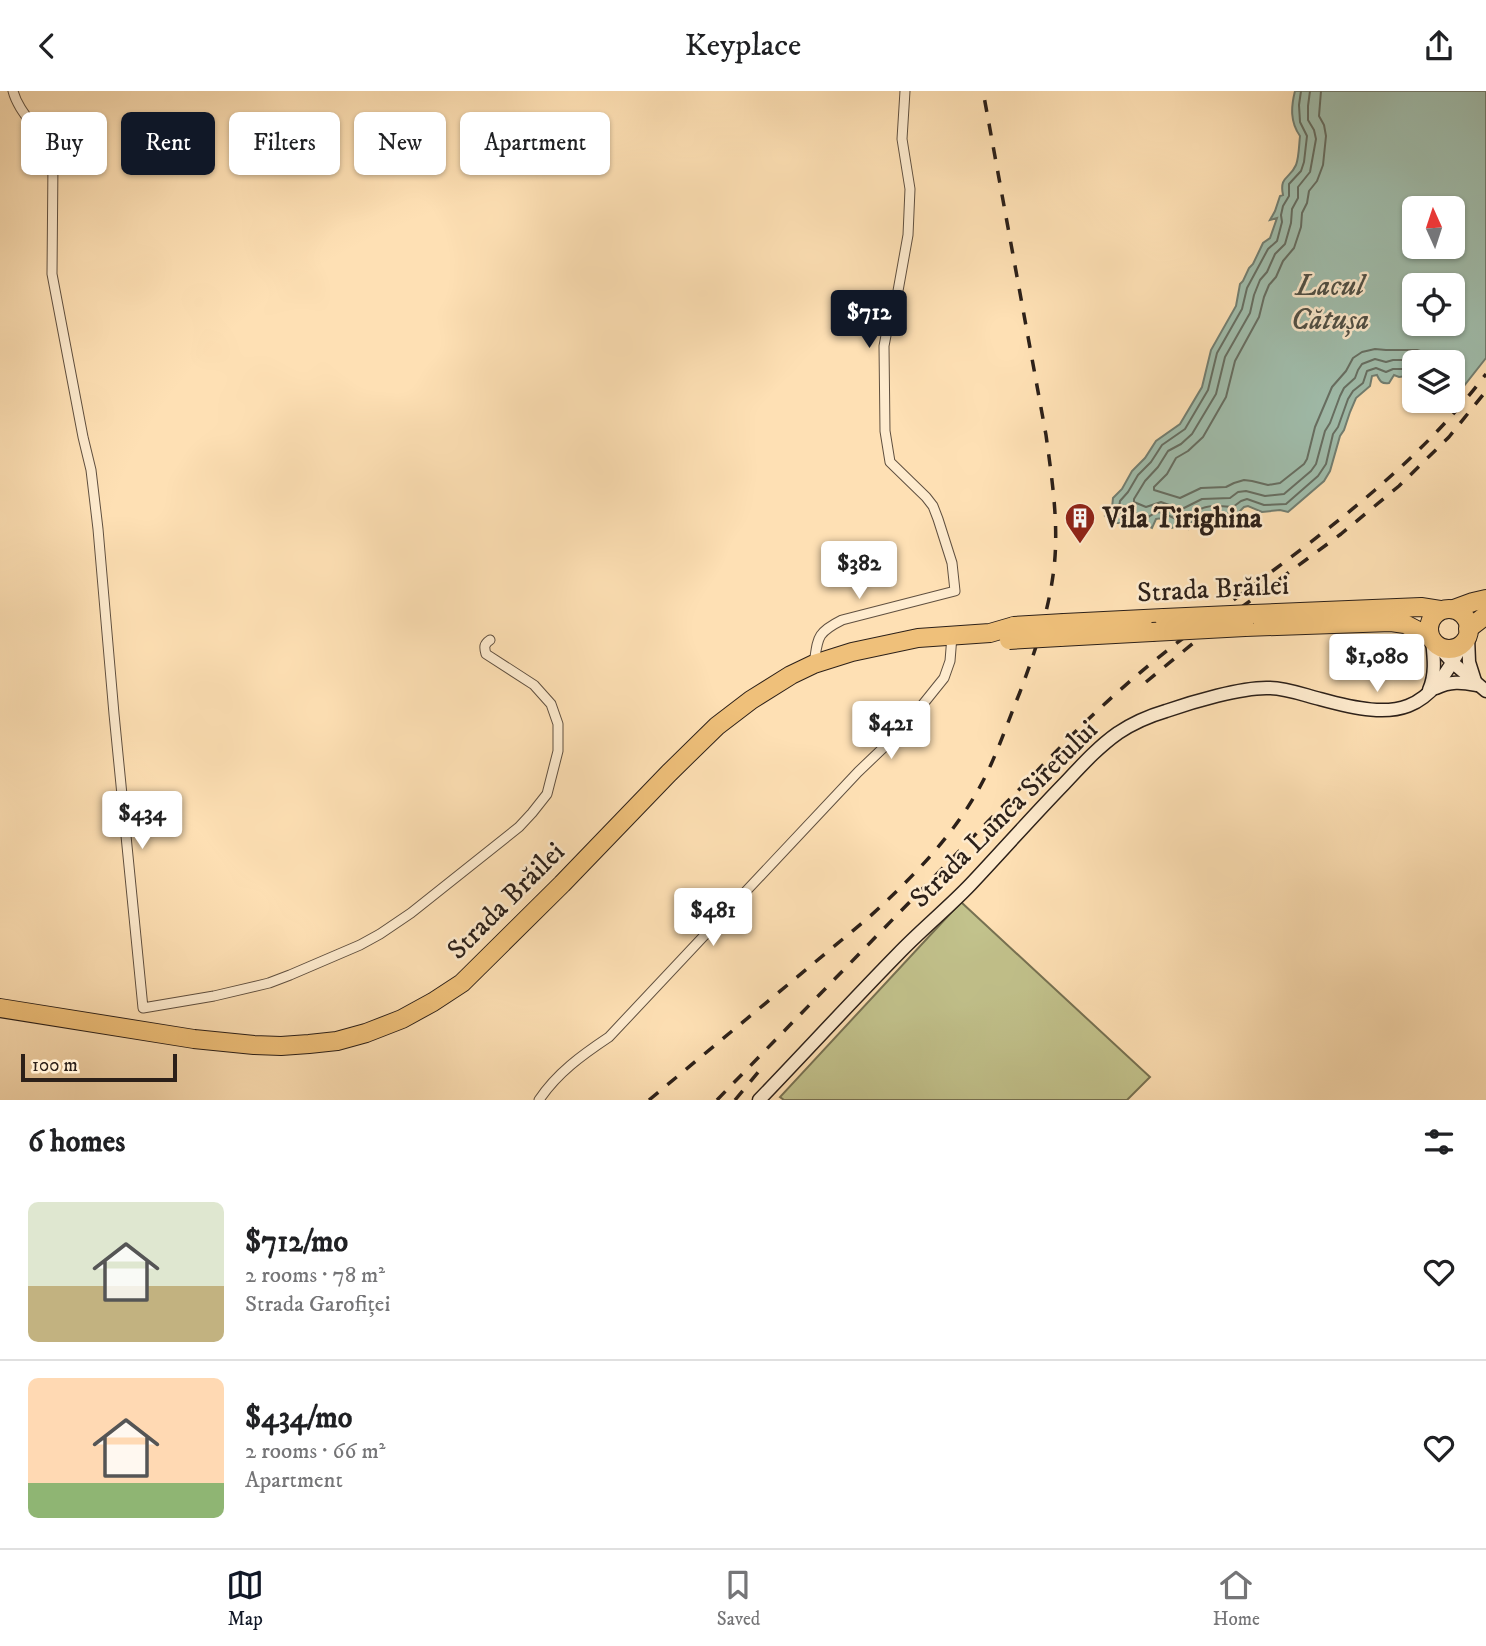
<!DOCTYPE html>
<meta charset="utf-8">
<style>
:root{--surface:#fff;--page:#f2f2f2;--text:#202124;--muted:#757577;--line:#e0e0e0;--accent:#111827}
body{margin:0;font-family:"IM FELL DW Pica",serif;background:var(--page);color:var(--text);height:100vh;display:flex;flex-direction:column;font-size:26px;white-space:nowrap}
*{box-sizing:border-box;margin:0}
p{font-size:23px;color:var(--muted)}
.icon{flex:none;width:38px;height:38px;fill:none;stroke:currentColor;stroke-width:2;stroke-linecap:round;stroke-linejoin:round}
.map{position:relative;height:1009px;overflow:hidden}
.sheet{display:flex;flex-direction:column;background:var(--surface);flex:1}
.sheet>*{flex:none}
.hud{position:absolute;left:21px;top:21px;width:700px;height:63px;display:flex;gap:14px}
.needle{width:46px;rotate:357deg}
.controls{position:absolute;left:1402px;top:105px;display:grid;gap:14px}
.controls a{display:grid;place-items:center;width:63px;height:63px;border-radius:10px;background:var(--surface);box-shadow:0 2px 5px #0004;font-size:35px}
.scale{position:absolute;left:21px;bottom:18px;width:156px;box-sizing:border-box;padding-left:7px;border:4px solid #2c2019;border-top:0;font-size:19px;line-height:24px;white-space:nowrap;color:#2c2019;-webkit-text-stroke:5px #feebce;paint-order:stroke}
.price{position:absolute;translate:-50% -60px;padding:0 16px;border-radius:7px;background:#fff;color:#222;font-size:23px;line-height:46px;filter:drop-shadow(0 2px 4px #0008)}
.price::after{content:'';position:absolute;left:50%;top:42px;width:21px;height:16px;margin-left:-10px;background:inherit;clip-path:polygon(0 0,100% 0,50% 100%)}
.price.current{background:var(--accent);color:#fff}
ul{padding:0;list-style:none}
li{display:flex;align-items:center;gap:21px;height:175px;padding:0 28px}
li+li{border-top:2px solid var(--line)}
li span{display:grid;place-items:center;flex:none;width:196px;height:140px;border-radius:10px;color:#555}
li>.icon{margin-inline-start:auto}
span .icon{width:84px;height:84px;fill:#fffc;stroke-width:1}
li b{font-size:30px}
h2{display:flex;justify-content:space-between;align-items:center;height:84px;padding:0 28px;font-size:30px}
.pill{padding:0 24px;border-radius:10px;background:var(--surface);box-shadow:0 2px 5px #0004;font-size:24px;line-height:63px}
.pill.current{background:var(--accent);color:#fff}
header{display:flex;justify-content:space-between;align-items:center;height:91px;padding:0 28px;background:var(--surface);font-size:32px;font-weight:600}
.tabs{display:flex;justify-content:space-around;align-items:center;height:98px;border-top:2px solid var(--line);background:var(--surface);font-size:19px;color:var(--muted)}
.tabs a{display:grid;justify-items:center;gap:4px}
.tabs .current{color:var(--accent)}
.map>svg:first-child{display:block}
.green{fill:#c2c28c;stroke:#777152;stroke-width:2}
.water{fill:#a0bdac;stroke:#727e71;stroke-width:2;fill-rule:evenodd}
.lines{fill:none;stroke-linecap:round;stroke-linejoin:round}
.shore{stroke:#666e62;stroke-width:2}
.street-casing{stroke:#605040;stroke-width:11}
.secondary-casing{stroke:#2c2019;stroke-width:15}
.highway-casing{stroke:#2c2019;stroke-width:20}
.street{stroke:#feebce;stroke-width:9}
.secondary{stroke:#feebce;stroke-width:12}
.highway{stroke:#efc07a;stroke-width:18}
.rail{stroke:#2c2019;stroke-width:3.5;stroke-dasharray:12 12;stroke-linecap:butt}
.highway-bridge-casing{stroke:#2c2019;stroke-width:20;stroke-linecap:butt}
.highway-bridge{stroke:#efc07a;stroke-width:18}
.labels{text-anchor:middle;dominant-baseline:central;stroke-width:5;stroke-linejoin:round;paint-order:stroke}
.poi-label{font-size:28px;font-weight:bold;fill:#2c2019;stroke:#feebce;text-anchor:start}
.street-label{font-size:28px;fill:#2c2019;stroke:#feebce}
.water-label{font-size:30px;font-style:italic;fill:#4f4f45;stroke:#feebce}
</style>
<header><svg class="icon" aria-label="back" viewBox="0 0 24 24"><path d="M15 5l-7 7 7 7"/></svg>Keyplace<svg class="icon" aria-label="share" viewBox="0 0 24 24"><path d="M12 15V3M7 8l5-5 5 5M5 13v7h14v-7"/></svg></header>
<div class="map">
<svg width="1486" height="1009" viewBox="0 0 1486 1009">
<rect width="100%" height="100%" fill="#fee0b4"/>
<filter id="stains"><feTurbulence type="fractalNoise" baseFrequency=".00286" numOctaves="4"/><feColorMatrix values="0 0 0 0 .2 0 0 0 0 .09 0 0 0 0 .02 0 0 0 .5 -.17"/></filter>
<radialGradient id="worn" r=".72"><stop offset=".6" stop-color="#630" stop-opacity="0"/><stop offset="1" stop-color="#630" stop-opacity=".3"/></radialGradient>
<!-- green -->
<polygon class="green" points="961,811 1150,986 1127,1009 784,1009 780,1006"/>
<!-- water -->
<path class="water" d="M1295 0H1486V267L1452 310V271H1414V284L1399 286 1394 284 1389 292C1381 293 1380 290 1377 284L1372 285 1370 295 1356 307 1350 321 1344 339 1340 345 1330 380 1324 390 1288 421 1280 419 1262 421 1248 415 1244 416 1237 423 1207 422 1190 432 1188 438 1183 437 1178 434 1172 437C1166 434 1164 425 1156 428L1152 437 1133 428 1126 432H1113L1105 425 1112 417 1113 407 1122 398 1132 380 1145 367 1156 350 1180 333 1202 296 1211 259 1236 215 1240 193 1243 190 1249 177 1253 173 1263 152 1270 147 1277 127 1270 129 1275 120 1280 105 1283 104C1279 85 1290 88 1296 74 1299 66 1299 54 1300 45 1290 31 1291 16 1295 0ZM1414 117H1452V156H1414ZM1414 194H1452V233H1414Z"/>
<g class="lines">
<!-- shore -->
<g class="shore">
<path d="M1301 0 1299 14 1300 31 1307 45 1304 71 1301 80 1289 93V105L1283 115 1281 124 1282 131 1277 150 1268 158 1247 197 1242 218 1217 262 1208 299 1185 338 1162 354 1151 371 1138 384 1128 401 1120 410 1118 423 1123 425C1133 419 1138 423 1147 427 1165 412 1167 431 1183 428 1188 427 1194 421 1199 419 1208 413 1222 415 1233 416L1241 410 1247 408 1264 414 1286 413 1318 385 1326 373 1333 343 1338 336 1348 308 1353 300 1363 292 1367 280 1376 277 1386 281 1393 278H1414"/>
<polyline points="1310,0 1308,15 1308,29 1314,39 1316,48 1310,81 1298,96 1298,107 1292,118 1291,132 1285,153 1275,163 1267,181 1260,189 1254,204 1250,222 1225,266 1216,303 1192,343 1181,353 1168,360 1158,376 1145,390 1134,408 1134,411 1146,416 1161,411 1169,414 1176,418 1182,418 1202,408 1230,407 1238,401 1246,400 1265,405 1284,403 1311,380 1316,373 1325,340 1330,332 1340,305 1344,297 1355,287 1358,279 1362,273 1375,268 1386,271 1393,269 1413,269 1421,271"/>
<polyline points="1321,0 1319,25 1324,34 1326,45 1323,74 1317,90 1309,100 1307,112 1302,122 1301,136 1294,157 1283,170 1276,186 1269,194 1264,206 1259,226 1235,270 1226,306 1203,346 1188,360 1176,367 1167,383 1154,396 1154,399 1180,407 1201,397 1226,396 1234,392 1244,389 1252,390 1268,394 1280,392 1304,373 1307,368 1315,336 1332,296 1346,280 1353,267 1362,261 1375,258 1386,259 1417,259 1427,262 1436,271"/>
</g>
<!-- street casing -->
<g class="street-casing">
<g id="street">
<path d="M13 0C19 24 45 42 53 70L52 183 83 346 91 379 98 438 114 623 143 917 214 905 269 892 290 884 360 854 380 843 411 822 519 736 532 722 547 703 558 660V633L551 613 534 594 486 563C484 556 484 553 490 549"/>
<path d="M814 573C818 547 816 542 842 529L955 500 952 472 938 428 933 415 926 406 890 371 885 340 884 255 888 234 896 211 908 144 910 98 902 48 905 0"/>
<path d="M539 1009C557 982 582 964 609 946L858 681 903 638 944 587 950 570 952 545"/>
</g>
</g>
<!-- secondary casing -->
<g class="secondary-casing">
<g id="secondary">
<polyline points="1468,546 1469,571 1475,590"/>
<polyline points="1437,554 1453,572 1486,600"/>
<path d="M1436 597C1450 590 1462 591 1476 594"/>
<path d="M1429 599C1436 583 1434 567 1432 549"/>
<path d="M759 1009C806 960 851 911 898 863 921 839 947 818 970 794 1002 760 1032 726 1064 693 1081 675 1098 656 1118 642 1133 632 1149 625 1166 620 1192 611 1242 596 1269 597 1286 597 1304 604 1320 608 1400 630 1427 624 1465 548"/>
</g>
</g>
<!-- highway casing -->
<g class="highway-casing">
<g id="highway">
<polyline points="1454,518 1473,511 1486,508"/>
<circle cx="1449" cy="538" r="20"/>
<polyline points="1253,523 1421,516 1440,519"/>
<polyline points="1064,532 1164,527"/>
<polyline points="1245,536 1391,531 1405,533 1430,546"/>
<polyline points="1468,538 1486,524"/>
<polyline points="1060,546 1152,541"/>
<polyline points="0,917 194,948 254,954 281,955 309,953 337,950 366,942 402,928 433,911 462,892 562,793 669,682 717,635 751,609 791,584 814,573 852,561 918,547 990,542 1014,535"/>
</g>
</g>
<!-- street -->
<use href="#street" class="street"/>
<!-- secondary -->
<use href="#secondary" class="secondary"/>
<!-- highway -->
<use href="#highway" class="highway"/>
<!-- rail -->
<g class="rail">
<polyline points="1146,591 1197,549 1341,443 1399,395 1449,346 1486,300"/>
<path d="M649 1009 867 828C912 787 955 744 983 690 998 661 1008 630 1020 601 1035 561 1049 520 1054 477 1059 433 1052 388 1046 344L983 0"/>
<path d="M717 1009 1077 639C1110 607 1145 576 1182 548 1289 465 1403 393 1486 283"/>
<polyline points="735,1009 764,974"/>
</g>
<!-- highway-bridge casing -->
<g class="highway-bridge-casing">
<g id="highway-bridge">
<polyline points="1164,527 1253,523"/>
<polyline points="1014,535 1064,532"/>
<polyline points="1152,541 1245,536"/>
<polyline points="1009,549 1060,546"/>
</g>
</g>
<!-- highway-bridge -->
<use href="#highway-bridge" class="highway-bridge"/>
</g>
<!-- icons -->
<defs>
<g id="building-pin" transform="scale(1.575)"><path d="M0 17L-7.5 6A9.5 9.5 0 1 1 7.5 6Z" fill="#8f2418" stroke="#feebce"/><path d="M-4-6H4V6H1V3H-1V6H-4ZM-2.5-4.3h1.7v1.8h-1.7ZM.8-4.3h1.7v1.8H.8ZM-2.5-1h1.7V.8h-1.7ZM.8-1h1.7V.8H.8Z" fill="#fff"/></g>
</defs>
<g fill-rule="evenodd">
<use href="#building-pin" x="1080" y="427"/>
</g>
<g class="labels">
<!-- poi labels -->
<g class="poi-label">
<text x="1103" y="427">Vila Tirighina</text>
</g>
<!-- street labels -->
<g class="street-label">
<text transform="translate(1213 498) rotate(-3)">Strada Brăilei</text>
<text transform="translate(1004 723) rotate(-45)">Strada Lunca Siretului</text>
<text transform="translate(506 810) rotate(-45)">Strada Brăilei</text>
</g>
<!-- water labels -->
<g class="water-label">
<text x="1330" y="195">Lacul<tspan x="1330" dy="34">Cătușa</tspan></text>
</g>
</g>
<rect width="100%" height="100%" filter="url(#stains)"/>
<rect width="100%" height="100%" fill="url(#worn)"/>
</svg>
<div class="controls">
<a><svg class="needle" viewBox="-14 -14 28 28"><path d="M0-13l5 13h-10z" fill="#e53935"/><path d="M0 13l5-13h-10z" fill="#757577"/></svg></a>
<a><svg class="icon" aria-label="locate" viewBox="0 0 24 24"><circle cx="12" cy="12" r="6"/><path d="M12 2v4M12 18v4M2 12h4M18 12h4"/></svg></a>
<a><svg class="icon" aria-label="layers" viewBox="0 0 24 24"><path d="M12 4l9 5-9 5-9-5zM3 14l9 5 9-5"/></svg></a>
</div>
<div class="scale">100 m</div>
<b class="price current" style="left:869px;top:259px">$712</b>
<b class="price" style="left:859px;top:510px">$382</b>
<b class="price" style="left:1377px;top:603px">$1,080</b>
<b class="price" style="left:891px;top:670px">$421</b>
<b class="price" style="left:142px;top:760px">$434</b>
<b class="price" style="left:713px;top:857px">$481</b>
<div class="hud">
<a class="pill">Buy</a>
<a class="pill current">Rent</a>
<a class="pill">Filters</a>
<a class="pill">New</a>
<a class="pill">Apartment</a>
</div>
</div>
<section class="sheet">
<h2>6 homes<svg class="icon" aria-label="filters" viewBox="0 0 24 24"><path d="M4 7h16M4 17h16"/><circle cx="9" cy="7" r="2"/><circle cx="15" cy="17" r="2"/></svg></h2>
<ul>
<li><span style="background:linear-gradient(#dfe7d0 60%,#c2b280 0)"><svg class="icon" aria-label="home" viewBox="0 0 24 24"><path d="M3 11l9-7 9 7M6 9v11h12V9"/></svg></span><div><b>$712/mo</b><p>2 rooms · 78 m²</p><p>Strada Garofiței</p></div><svg class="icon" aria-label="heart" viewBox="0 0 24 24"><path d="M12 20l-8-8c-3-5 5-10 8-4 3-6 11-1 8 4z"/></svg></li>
<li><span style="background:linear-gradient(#ffd9b3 75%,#8fb573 0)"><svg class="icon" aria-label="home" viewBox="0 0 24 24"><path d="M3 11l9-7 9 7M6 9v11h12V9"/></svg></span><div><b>$434/mo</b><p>2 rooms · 66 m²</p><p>Apartment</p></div><svg class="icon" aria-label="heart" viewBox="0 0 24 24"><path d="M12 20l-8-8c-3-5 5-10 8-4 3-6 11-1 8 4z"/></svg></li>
</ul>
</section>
<nav class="tabs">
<a class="current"><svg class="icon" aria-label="map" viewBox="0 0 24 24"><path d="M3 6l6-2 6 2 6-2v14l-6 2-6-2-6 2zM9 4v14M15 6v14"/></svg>Map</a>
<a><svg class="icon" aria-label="saved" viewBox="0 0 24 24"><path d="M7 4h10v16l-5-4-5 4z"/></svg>Saved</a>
<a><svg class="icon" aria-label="home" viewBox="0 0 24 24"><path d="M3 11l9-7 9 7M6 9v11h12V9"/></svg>Home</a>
</nav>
